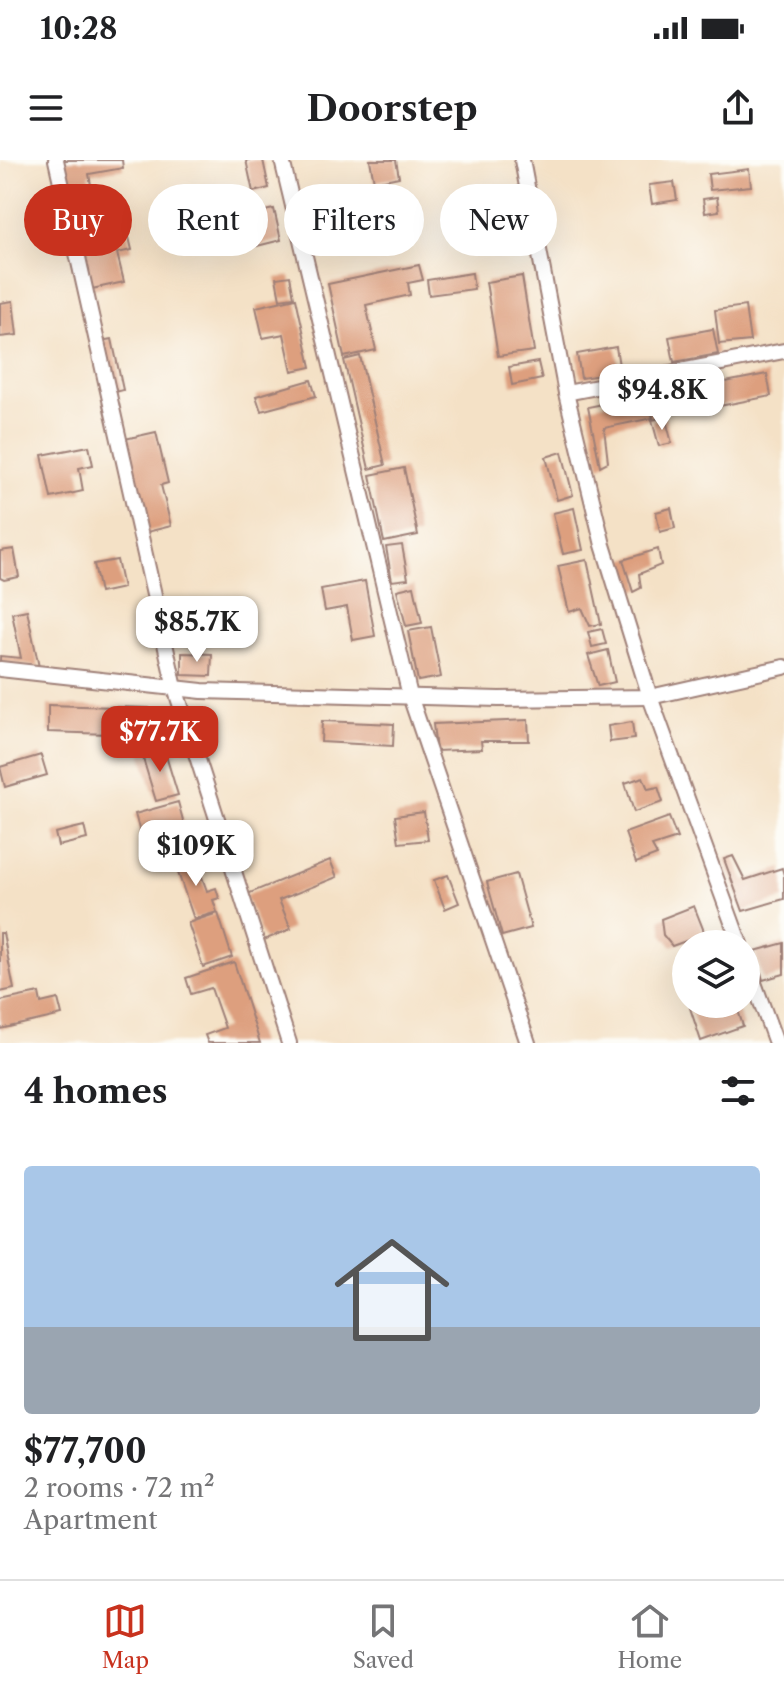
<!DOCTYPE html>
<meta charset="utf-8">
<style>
:root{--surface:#fff;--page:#f2f2f2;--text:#202124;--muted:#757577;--line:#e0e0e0;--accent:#c8321e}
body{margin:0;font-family:"Libre Caslon Text",serif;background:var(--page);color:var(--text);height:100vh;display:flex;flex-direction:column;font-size:30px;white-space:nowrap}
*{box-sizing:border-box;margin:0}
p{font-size:26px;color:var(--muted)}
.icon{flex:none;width:44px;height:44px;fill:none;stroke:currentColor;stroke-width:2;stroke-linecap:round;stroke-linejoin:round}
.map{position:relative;height:883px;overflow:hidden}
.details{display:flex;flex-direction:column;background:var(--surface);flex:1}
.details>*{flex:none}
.banner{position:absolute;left:24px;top:24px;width:736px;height:72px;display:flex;gap:16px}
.buttons{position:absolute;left:672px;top:770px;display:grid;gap:16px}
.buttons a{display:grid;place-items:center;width:88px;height:88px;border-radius:50%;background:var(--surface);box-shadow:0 8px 32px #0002;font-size:40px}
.price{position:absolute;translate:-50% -68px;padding:0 18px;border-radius:16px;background:#fff;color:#222;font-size:26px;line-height:52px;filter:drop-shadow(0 2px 4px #0008)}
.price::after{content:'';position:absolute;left:50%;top:48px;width:24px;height:18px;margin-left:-12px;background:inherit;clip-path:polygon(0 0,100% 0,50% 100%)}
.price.on{background:var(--accent);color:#fff}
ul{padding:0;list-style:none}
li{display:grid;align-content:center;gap:16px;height:424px;padding:0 24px}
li+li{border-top:2px solid var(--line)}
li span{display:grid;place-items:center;height:248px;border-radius:8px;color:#555}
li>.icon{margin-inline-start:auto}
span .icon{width:144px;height:144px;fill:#fffc;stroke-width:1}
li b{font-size:34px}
h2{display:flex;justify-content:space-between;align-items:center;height:96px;padding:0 24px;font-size:34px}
.chip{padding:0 28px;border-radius:36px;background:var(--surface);box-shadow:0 8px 32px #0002;font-size:28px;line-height:72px}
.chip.on{background:var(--accent);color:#fff}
.status{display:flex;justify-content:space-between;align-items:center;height:56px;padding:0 40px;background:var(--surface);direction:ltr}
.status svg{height:22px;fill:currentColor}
header{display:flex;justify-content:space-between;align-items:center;height:104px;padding:0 24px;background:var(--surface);font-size:36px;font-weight:800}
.menu{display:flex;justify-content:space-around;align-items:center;height:112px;border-top:2px solid var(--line);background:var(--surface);font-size:22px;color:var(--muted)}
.menu a{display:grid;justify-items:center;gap:4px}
.menu .on{color:var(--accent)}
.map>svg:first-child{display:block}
.building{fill:#dd9f7e}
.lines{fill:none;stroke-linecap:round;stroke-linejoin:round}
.minor-casing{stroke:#9f8078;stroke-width:18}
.minor{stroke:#fff;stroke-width:14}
</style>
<div class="status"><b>10:28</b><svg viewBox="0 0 49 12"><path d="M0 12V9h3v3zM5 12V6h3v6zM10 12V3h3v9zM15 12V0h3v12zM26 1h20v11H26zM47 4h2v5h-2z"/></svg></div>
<header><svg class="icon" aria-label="menu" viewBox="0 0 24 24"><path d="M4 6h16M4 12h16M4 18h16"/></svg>Doorstep<svg class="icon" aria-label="share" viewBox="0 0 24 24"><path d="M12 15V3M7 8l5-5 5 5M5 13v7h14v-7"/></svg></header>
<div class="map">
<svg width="784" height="883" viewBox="0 0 784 883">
<rect width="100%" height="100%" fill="#fdfcf7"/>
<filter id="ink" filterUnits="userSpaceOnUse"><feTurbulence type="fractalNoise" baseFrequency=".0125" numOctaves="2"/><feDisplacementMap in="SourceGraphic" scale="16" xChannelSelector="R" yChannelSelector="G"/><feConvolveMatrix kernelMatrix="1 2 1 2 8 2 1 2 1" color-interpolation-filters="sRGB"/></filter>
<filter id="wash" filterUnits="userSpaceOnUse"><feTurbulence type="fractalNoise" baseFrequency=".006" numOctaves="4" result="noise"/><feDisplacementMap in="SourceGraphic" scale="32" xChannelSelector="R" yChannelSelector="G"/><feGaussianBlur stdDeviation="1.8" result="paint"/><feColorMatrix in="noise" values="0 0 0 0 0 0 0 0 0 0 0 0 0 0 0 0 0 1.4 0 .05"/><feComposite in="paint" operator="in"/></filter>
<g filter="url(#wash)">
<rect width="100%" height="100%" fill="#f4e1c6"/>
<g id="blocks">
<!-- building -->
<g class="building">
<polygon points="62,0 122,0 123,8 89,14 91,25 67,29"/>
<polygon points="246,0 263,0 269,28 253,32"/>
<polygon points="370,0 396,0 399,17 374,22"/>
<polygon points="749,9 751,26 710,30 708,14"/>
<polygon points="674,22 677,40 652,44 649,25"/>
<polygon points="717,37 719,51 705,53 703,39"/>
<polygon points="274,49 281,80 257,86 250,54"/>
<polygon points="128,73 132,90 117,93 124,122 92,129 82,83"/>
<polygon points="419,105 423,120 408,123 410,135 366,145 376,190 344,197 328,124"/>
<polygon points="472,113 474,129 429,135 427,120"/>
<polygon points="290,116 294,137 280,139 276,118"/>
<polygon points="522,116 534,191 498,196 486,122"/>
<polygon points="296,138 311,207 292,211 284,174 263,178 256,147"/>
<polygon points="13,141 17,175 0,177 0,143"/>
<polygon points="745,146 750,181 719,184 715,150"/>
<polygon points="713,169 718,194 674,202 669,177"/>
<polygon points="112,179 123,230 111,233 100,181"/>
<polygon points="616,187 620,212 581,218 577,194"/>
<polygon points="360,196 385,305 369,309 344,200"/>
<polygon points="538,202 542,219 512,225 509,207"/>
<polygon points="767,214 771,236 714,247 710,225"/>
<polygon points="311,220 316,236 261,251 256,236"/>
<polygon points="648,235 653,258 604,268 608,302 600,306 588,247"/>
<polygon points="665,257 672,283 659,286 652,260"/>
<polygon points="156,272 168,323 161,325 171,366 147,372 125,279"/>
<polygon points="89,286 93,305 79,308 83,331 51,338 42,295"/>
<polygon points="562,292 573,335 557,340 546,297"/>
<polygon points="404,308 418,375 384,382 370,315"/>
<polygon points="574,348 583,390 563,394 553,353"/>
<polygon points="671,348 675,368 660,372 656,352"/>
<polygon points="402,385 408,419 392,421 386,387"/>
<polygon points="14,389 19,417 4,420 0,418 0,391"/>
<polygon points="658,389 661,405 639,414 641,428 633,432 623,400"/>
<polygon points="117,400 123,428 100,433 94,404"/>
<polygon points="587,400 601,464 590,466 582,448 569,452 558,406"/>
<polygon points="365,421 375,476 353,480 347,447 325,451 321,429"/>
<polygon points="414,426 422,463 406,466 397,430"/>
<polygon points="27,450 39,507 0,502 0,496 21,498 12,453"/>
<polygon points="431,467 441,517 418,521 408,471"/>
<polygon points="602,469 606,484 592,487 588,472"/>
<polygon points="608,490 615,522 598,526 588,495"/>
<polygon points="182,493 212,494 211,516 182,515"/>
<polygon points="48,545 149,548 147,587 110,586 110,574 48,572"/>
<polygon points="528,560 529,581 481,581 482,589 436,591 433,564"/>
<polygon points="322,561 394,564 393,586 321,582"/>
<polygon points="632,562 634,579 610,582 608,566"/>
<polygon points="163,586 178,635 156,641 141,592"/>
<polygon points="41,595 47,615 5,627 0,607"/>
<polygon points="643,617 648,629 658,627 663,642 634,652 625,623"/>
<polygon points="178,642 187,675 144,687 135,654"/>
<polygon points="424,652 428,680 399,683 395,656"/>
<polygon points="669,657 677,678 652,686 657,695 636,703 625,673"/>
<polygon points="84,666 87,679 58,686 55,673"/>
<polygon points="194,695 207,731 216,728 219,738 213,740 217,752 194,759 174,701"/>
<polygon points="733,696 745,720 782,708 784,715 784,739 743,751 724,699"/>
<polygon points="330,700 337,717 279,740 291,769 264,780 245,735"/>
<polygon points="516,714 531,768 502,776 487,722"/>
<polygon points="448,715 459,743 445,749 434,720"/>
<polygon points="694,746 705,774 672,786 663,775 661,759"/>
<polygon points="218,753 232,797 203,807 188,763"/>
<polygon points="0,773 3,773 14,829 0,832"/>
<polygon points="784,783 784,814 763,820 755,791"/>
<polygon points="234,802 260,883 208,883 205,875 225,868 211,828 191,834 186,818"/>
<polygon points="39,833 41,843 58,839 62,855 0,869 0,841"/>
<polygon points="703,844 736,844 743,866 701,881 690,848"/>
</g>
</g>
</g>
<g filter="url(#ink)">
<use href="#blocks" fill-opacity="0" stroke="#9f8078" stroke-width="2"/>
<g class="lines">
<!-- minor casing -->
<g class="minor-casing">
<g id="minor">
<polyline points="56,0 175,528 289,883"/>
<polyline points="282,0 410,536 528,883"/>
<polyline points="522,0 566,233 603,385 650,537 740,784"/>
<polyline points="566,233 784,191"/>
<polyline points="0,509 202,531 499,539 650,537 784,507"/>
<polyline points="746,801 776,883"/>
</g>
</g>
<!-- minor -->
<use href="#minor" class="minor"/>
</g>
</g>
</svg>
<div class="buttons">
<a><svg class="icon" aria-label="layers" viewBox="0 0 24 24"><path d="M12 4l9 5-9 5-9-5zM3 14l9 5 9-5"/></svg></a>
</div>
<b class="price" style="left:662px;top:272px">$94.8K</b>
<b class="price" style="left:197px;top:504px">$85.7K</b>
<b class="price on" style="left:160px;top:614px">$77.7K</b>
<b class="price" style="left:196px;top:728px">$109K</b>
<div class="banner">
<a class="chip on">Buy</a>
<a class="chip">Rent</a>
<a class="chip">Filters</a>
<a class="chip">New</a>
</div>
</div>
<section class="details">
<h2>4 homes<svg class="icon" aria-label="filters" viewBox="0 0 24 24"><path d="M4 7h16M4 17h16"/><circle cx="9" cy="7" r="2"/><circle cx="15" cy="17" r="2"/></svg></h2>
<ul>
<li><span style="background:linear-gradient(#a9c7e8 65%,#9aa5b1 0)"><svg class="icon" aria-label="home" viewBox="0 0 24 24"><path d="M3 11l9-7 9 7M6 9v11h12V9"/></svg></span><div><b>$77,700</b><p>2 rooms · 72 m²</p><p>Apartment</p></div></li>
</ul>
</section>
<nav class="menu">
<a class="on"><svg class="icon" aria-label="map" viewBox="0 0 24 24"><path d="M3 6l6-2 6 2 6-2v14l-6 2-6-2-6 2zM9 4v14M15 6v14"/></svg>Map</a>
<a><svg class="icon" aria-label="saved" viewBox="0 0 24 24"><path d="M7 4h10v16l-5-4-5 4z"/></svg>Saved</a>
<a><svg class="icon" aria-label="home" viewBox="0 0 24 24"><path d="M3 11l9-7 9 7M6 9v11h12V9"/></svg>Home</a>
</nav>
